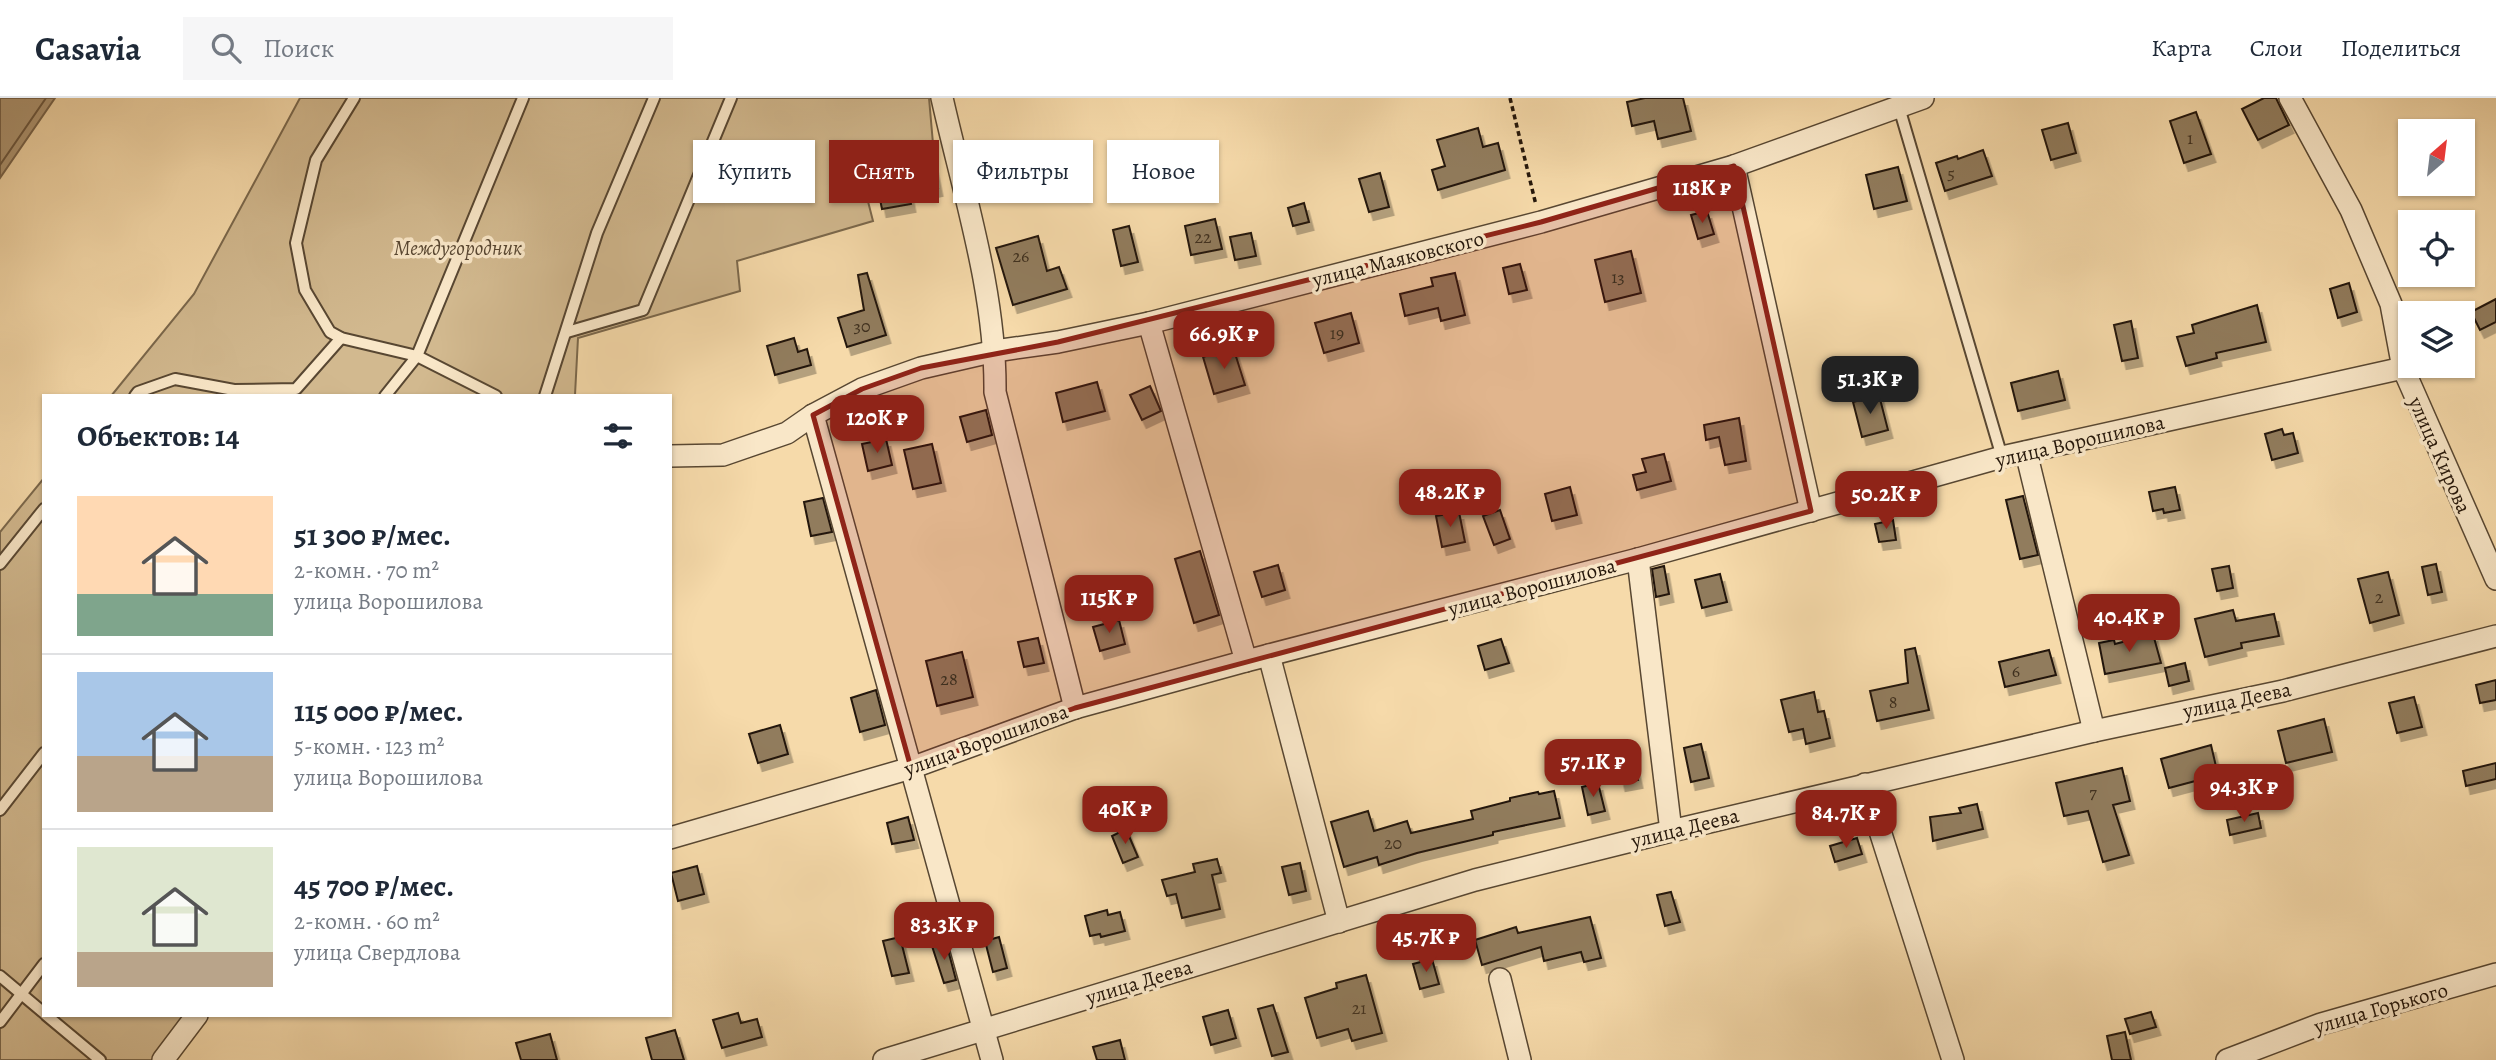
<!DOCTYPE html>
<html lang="ru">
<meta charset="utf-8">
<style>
:root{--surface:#fff;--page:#f6f6f7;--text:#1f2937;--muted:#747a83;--line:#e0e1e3;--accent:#8f2418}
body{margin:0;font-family:Alegreya,serif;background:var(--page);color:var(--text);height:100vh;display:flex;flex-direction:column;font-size:26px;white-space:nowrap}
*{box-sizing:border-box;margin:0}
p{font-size:23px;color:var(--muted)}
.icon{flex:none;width:38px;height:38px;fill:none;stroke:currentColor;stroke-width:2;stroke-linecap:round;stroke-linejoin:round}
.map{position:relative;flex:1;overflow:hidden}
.details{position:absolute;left:42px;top:296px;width:630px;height:623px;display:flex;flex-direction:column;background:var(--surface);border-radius:0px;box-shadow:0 2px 5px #0004}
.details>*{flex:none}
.hud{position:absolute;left:693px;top:42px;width:665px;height:63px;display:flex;gap:14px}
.needle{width:46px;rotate:28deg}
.tools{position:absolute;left:2398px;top:21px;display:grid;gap:14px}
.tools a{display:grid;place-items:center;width:77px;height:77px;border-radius:0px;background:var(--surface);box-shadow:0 2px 5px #0004;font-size:35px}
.price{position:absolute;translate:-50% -60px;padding:0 16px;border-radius:14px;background:var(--accent);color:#fff;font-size:23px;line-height:46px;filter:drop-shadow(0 2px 4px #0008)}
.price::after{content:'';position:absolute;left:50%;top:42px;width:21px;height:16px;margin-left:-10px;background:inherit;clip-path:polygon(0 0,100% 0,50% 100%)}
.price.current{background:#222;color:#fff}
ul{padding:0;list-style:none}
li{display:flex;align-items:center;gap:21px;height:175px;padding:0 35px}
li+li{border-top:2px solid var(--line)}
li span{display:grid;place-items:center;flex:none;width:196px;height:140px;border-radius:0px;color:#555}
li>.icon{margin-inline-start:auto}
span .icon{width:84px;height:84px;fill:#fffc;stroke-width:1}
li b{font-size:30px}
h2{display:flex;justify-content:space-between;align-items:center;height:84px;padding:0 35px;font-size:30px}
.chip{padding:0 24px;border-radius:0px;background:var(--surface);box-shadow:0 2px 5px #0004;font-size:24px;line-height:63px}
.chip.current{background:var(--accent);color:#fff}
header{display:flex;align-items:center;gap:42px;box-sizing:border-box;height:98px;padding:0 35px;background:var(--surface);border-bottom:2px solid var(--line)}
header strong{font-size:33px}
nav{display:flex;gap:38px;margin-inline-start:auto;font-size:24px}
.search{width:490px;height:63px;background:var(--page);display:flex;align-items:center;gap:18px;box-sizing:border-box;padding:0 24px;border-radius:0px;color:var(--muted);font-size:26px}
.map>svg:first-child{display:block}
.green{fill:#d2b98f;stroke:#7b684c;stroke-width:2}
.water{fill:#af9774;stroke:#77634a;stroke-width:2}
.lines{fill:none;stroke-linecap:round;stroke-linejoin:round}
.shore{stroke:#6a563f;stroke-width:2}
.building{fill:#917c5d;stroke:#24160a;stroke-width:2;filter:url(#shadow)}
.lane-casing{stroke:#584732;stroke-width:14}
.street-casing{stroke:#584732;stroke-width:24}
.path{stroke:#24160a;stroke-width:3.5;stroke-dasharray:5 3.5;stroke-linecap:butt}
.lane{stroke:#f9e7c8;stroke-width:10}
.street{stroke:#f9e7c8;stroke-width:21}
.marked{fill:#8f2418;fill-opacity:0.2;stroke:#8f2418;stroke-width:5;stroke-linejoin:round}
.labels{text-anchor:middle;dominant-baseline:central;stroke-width:7;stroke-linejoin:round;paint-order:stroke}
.number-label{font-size:18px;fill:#3f301f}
.park-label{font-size:21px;font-style:italic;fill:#584732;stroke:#f9e7c8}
.street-label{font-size:21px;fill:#24160a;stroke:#f9e7c8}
</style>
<header>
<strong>Casavia</strong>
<div class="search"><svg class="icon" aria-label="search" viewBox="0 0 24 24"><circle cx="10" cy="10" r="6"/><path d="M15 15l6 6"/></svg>Поиск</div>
<nav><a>Карта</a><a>Слои</a><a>Поделиться</a></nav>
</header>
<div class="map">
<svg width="2496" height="962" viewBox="0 0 2496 962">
<defs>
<filter id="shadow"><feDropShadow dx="4.5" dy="8" stdDeviation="0" flood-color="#0004"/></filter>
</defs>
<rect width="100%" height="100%" fill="#f6daaa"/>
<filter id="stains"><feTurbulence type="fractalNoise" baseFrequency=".00286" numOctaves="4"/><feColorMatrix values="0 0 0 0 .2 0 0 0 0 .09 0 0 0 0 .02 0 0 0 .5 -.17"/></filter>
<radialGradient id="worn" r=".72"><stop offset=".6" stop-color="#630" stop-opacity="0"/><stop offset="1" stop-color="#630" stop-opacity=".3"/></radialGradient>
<!-- green -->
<g class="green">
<polygon points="300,0 929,0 934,57 860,72 873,123 737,163 740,193 578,240 575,297 111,298 194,196"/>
<polygon points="44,380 44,917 190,917 158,962 0,962 0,434"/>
</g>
<!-- water -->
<polygon class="water" points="0,0 55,0 0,80"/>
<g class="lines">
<!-- shore -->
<polyline class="shore" points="0,67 46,0"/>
</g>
<!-- building -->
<g class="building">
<polygon points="1645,0 1683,0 1691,33 1658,41 1654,23 1632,28 1627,4"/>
<polygon points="2264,0 2276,0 2289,27 2258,42 2242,11"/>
<polygon points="2196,14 2211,56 2184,65 2170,23"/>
<polygon points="2068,25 2076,55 2051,62 2042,32"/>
<polygon points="1478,30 1483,49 1498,45 1505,72 1438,92 1432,72 1445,68 1437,42"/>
<polygon points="1983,52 1992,78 1945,93 1936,65 1957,58 1958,61"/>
<polygon points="932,61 938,90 909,96 911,106 882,111 874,72"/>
<polygon points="1898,69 1907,103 1874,111 1866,77"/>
<polygon points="1380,75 1389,109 1369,114 1359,81"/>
<polygon points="1304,105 1309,124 1293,128 1288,110"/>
<polygon points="1707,113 1714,136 1698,141 1691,117"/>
<polygon points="1215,121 1222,151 1191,157 1185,128"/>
<polygon points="1129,128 1138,164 1121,168 1113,132"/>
<polygon points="1251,135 1256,158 1235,162 1230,139"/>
<polygon points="1038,138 1047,173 1059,169 1067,191 1013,207 996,150"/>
<polygon points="1631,153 1641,195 1605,204 1595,162"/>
<polygon points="1520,166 1527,192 1509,196 1503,170"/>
<polygon points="867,175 886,237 847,249 838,220 864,212 858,177"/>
<polygon points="1455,175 1465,217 1441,223 1438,210 1405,218 1400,196 1433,188 1431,180"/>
<polygon points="2349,185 2357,214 2338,220 2330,191"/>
<polygon points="2496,201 2496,224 2480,232 2471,214"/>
<polygon points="2257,207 2266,244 2216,255 2217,260 2186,268 2177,239 2194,235 2192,227"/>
<polygon points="1351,215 1359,245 1324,255 1315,225"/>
<polygon points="2131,223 2138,260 2122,263 2114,227"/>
<polygon points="794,240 798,254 807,251 811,267 775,277 767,248"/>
<polygon points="1233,249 1245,287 1214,296 1203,259"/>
<polygon points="2058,273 2065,302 2018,313 2011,285"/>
<polygon points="1097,284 1105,313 1063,324 1056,295"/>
<polygon points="1150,288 1161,313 1142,322 1130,297"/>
<polygon points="1879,297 1888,332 1862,339 1853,304"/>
<polygon points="986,312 992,337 967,344 960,319"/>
<polygon points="1739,320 1746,363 1725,367 1719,339 1706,342 1704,327"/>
<polygon points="2282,331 2284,337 2293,335 2298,355 2272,362 2265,336"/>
<polygon points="886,341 892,367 868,373 862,346"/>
<polygon points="932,346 941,385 913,391 904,352"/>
<polygon points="1664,356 1671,383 1637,392 1633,377 1646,374 1642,361"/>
<polygon points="1570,389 1577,417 1552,423 1545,396"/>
<polygon points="2175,389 2180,412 2164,415 2163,411 2153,413 2149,394"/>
<polygon points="2023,398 2038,457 2020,461 2006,402"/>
<polygon points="823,400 832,434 811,438 804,404"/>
<polygon points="1500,412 1510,441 1494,447 1483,418"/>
<polygon points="1459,414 1465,444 1442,449 1436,418"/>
<polygon points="1893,422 1896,442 1879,444 1875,426"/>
<polygon points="1200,453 1219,517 1194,525 1175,461"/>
<polygon points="2436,466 2442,494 2428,497 2422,469"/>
<polygon points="1278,467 1285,492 1262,499 1254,474"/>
<polygon points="1664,468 1669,496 1656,499 1652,471"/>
<polygon points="2229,468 2233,490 2217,493 2212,471"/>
<polygon points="2388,474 2399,517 2370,525 2358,481"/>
<polygon points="1720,476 1727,504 1702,510 1695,482"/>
<polygon points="2233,512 2236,523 2274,516 2279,538 2241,545 2242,550 2205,559 2195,521"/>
<polygon points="1119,522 1125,546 1100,553 1093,529"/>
<polygon points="2153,536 2161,565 2105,576 2099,545 2114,542 2115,546"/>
<polygon points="1038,540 1044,565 1024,569 1018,544"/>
<polygon points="1501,541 1509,565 1485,572 1478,548"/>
<polygon points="1915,550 1929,612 1877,623 1870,593 1908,585 1905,552"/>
<polygon points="2049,552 2056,577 2005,589 1999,564"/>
<polygon points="962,554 973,599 937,608 926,563"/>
<polygon points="2185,565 2189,583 2169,588 2165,570"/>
<polygon points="2496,582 2496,602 2480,605 2476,587"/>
<polygon points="876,592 885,627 860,634 851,600"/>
<polygon points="1814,594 1818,614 1824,613 1830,640 1806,646 1803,631 1789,634 1781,602"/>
<polygon points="2414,599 2422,629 2397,635 2389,605"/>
<polygon points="2324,621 2332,654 2286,665 2278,633"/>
<polygon points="780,627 788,656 758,665 749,636"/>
<polygon points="1701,646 1709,680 1691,684 1684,650"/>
<polygon points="2211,647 2218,677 2169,690 2161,661"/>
<polygon points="1634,664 1638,682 1621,685 1617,667"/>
<polygon points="2496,665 2496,681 2466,688 2463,673"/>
<polygon points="2122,670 2130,703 2113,707 2129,757 2103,764 2088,713 2064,718 2056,685"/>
<polygon points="1598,685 1605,713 1588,717 1582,689"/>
<polygon points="1554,693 1560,720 1493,734 1493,737 1417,755 1379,767 1377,759 1344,769 1331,724 1368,713 1374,733 1407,723 1411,735 1473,721 1471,713 1510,703 1510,700 1538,694 1539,696"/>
<polygon points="1977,706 1983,731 1933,743 1930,719 1961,715 1959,710"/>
<polygon points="2258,715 2261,730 2230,737 2227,722"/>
<polygon points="908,719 914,742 892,746 887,725"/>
<polygon points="1126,731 1138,759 1123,765 1112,738"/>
<polygon points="1857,740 1862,756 1835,764 1830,748"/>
<polygon points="1217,761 1221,775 1212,777 1220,811 1182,820 1176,796 1167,798 1162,782 1195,774 1193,766"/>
<polygon points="1300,765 1306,793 1289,797 1282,769"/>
<polygon points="697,768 704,796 678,803 671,775"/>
<polygon points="1671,794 1680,824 1665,828 1657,797"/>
<polygon points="1107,812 1108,817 1120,814 1125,833 1101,839 1100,836 1090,838 1085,818"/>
<polygon points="1590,819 1601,860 1584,864 1581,854 1544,863 1541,849 1482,867 1475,842 1516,829 1518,835"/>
<polygon points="900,839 909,875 892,878 883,843"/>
<polygon points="999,839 1007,870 993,874 985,843"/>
<polygon points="946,844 956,882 944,885 932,848"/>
<polygon points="1432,861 1439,886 1420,891 1413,866"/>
<polygon points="1366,877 1382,935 1352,943 1348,931 1317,940 1305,900 1337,890 1336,885"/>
<polygon points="1273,907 1288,954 1272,958 1258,911"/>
<polygon points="1228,912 1236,940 1211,947 1203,919"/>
<polygon points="2151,914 2156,929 2130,936 2125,921"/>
<polygon points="738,915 741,925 757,921 762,939 722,950 713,922"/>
<polygon points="675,932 684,962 652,962 646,940"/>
<polygon points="2125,934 2131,962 2112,962 2107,938"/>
<polygon points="550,936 557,962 521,962 516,945"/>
<polygon points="1120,942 1125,962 1097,962 1093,949"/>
</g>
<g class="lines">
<!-- lane casing -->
<g class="lane-casing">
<g id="lane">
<polyline points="354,0 316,62 296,145 305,192 330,234 341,240 417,258 496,298"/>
<polyline points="1898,6 2002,359"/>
<polyline points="567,234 643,212 731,0"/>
<polyline points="135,298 138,294 175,281 234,292 296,291 341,240"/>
<polyline points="385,298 417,258 523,0"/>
<polyline points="545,298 597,135 654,0"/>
<polyline points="0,466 44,411"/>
<polyline points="0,712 44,655"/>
<polyline points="0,878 44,915"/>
<polyline points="46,917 100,962"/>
<polyline points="0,924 44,866"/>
</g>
</g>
<!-- street casing -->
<g class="street-casing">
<g id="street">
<path d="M942 0C964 97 996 195 995 294L1075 610"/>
<polyline points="2290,0 2351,112 2391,206 2403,270 2496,481"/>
<polyline points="1734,68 1811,413"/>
<polyline points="1149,225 1246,563"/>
<polyline points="813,317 992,962"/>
<polyline points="2026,354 2094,633"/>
<polyline points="670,358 723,357 787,335 813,317 862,291 921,270 995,253 1058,244 1149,225 1541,124 1734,68 1923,0"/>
<polyline points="1638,461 1671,733"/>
<polyline points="1269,557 1339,824"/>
<polyline points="1865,686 1953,962"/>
<polyline points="670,740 911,670 1075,610 1246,563 1638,461 2002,359 2403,270"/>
<polyline points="1500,881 1520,962"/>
<polyline points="163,962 197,917"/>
<polyline points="884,962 1475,782 1671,733 2094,633 2283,593 2496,538"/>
<polyline points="2227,962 2321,926 2496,876"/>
</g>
</g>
<!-- path -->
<polyline class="path" points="1510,0 1536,107"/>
<!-- lane -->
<use href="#lane" class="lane"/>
<!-- street -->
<use href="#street" class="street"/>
</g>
<!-- marked area -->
<path class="marked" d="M1734 68 1811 413 1075 610 911 670 813 317 862 291 921 270 1058 244 1541 124Z"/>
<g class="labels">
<!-- number labels -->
<g class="number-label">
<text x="2190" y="40">1</text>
<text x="1951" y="75">5</text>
<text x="1203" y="139">22</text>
<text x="1021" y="158">26</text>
<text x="1618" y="179">13</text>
<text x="862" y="228">30</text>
<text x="1337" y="235">19</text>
<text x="2379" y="499">2</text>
<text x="2016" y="573">6</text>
<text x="949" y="581">28</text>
<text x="1893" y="604">8</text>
<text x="2093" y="694">7</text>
<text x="1393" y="745">20</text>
<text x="1359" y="910">21</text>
</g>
<!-- park labels -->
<g class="park-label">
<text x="458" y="150">Междугородник</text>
</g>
<!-- street labels -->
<g class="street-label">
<text transform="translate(1398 161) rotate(-14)">улица Маяковского</text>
<text transform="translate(2080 343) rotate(-13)">улица Ворошилова</text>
<text transform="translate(2440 357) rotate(66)">улица Кирова</text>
<text transform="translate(1532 489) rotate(-15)">улица Ворошилова</text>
<text transform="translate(2237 602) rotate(-12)">улица Деева</text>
<text transform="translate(986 642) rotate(-20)">улица Ворошилова</text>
<text transform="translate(1685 730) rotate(-14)">улица Деева</text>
<text transform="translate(1139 884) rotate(-17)">улица Деева</text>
<text transform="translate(2381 910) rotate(-16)">улица Горького</text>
</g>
</g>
<rect width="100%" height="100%" filter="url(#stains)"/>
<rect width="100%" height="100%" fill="url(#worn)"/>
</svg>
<div class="tools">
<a><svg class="needle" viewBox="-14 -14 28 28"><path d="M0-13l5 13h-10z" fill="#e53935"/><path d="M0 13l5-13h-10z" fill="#747a83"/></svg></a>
<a><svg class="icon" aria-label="locate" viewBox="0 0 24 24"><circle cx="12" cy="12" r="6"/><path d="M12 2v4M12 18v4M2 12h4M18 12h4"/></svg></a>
<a><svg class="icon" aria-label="layers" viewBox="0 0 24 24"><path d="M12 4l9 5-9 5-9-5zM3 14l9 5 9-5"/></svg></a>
</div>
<b class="price" style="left:1702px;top:127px">118K ₽</b>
<b class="price" style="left:1224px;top:273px">66.9K ₽</b>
<b class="price current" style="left:1870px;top:318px">51.3K ₽</b>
<b class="price" style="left:877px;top:357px">120K ₽</b>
<b class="price" style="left:1450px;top:431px">48.2K ₽</b>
<b class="price" style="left:1886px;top:433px">50.2K ₽</b>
<b class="price" style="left:1109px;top:537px">115K ₽</b>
<b class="price" style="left:2129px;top:556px">40.4K ₽</b>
<b class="price" style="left:1593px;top:701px">57.1K ₽</b>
<b class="price" style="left:2244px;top:726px">94.3K ₽</b>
<b class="price" style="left:1125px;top:748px">40K ₽</b>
<b class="price" style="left:1846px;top:752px">84.7K ₽</b>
<b class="price" style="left:944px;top:864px">83.3K ₽</b>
<b class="price" style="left:1426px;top:876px">45.7K ₽</b>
<div class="hud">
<a class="chip">Купить</a>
<a class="chip current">Снять</a>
<a class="chip">Фильтры</a>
<a class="chip">Новое</a>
</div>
<section class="details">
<h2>Объектов: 14<svg class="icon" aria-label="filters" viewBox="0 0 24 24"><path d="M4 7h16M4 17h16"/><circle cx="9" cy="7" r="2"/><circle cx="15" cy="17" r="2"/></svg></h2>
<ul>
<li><span style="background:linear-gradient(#ffd9b3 70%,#7fa58c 0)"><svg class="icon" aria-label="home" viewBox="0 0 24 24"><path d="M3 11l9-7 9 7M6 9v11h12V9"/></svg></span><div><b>51 300 ₽/мес.</b><p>2-комн. · 70 m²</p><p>улица Ворошилова</p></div></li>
<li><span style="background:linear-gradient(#a9c7e8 60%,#b9a48a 0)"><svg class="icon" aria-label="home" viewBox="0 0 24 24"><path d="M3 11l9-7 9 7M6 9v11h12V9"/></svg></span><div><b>115 000 ₽/мес.</b><p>5-комн. · 123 m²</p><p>улица Ворошилова</p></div></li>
<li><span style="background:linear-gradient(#dfe7d0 75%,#b9a48a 0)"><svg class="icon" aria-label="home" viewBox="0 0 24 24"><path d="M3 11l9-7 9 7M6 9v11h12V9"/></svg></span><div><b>45 700 ₽/мес.</b><p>2-комн. · 60 m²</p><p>улица Свердлова</p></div></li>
</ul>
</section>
</div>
